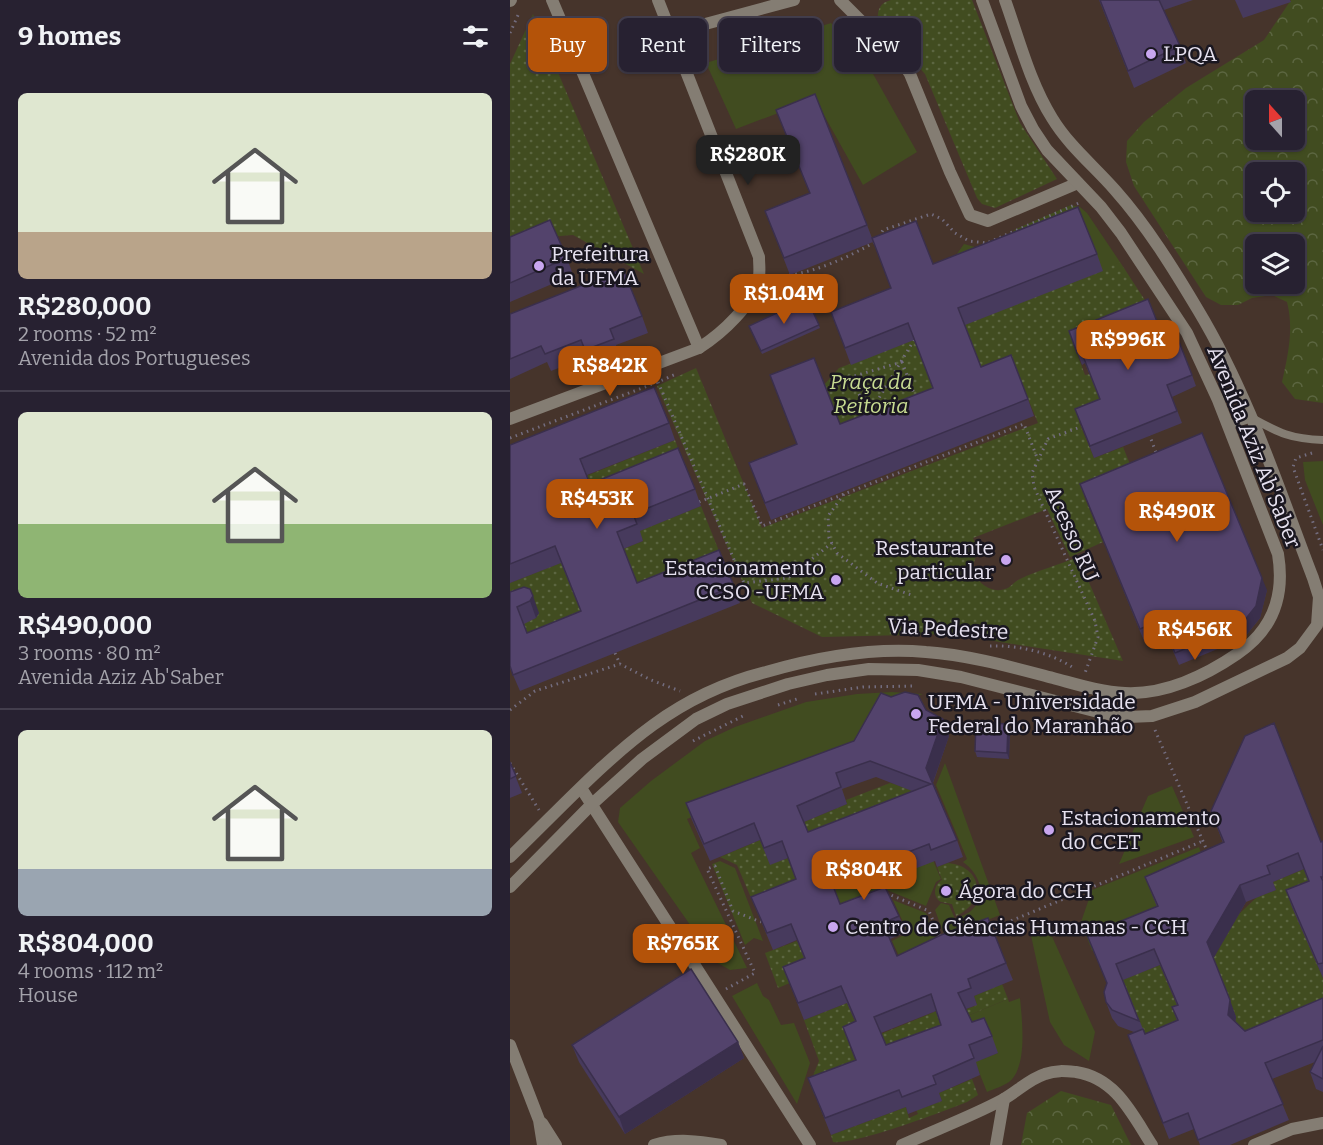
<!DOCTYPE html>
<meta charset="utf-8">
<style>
:root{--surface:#272131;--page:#332e3d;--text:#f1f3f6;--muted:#a4a3ab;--line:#433e4d;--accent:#b45309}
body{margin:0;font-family:Bitter,serif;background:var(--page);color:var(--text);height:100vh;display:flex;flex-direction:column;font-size:22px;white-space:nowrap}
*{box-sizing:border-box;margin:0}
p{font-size:20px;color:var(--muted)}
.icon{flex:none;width:33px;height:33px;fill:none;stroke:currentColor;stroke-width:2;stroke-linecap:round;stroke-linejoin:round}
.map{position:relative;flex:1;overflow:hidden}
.panel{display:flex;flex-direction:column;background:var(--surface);width:510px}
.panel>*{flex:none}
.top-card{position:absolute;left:18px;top:18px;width:570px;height:54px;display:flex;gap:12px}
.needle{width:39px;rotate:339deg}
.fabs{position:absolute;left:735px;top:90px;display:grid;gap:12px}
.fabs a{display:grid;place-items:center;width:60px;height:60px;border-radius:9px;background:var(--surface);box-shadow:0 2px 4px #0004,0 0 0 2px var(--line);font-size:30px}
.price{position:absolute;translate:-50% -51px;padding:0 14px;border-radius:12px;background:var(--accent);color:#fff;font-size:20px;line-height:39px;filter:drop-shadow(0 2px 3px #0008)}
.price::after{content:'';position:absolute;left:50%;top:36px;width:18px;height:14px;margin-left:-9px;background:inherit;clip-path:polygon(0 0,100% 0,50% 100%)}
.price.current{background:#222;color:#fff}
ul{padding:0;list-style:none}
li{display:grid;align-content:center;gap:12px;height:318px;padding:0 18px}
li+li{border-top:2px solid var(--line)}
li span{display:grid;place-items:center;height:186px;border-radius:9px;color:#555}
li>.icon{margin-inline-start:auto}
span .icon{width:108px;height:108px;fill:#fffc;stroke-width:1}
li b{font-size:26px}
h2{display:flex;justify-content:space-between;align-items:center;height:72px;padding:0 18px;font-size:26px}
.pill{padding:0 21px;border-radius:9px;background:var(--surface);box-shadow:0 2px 4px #0004,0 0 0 2px var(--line);font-size:21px;line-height:54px}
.pill.current{background:var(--accent);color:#fff}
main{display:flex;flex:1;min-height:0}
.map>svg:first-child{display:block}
.education{fill:#46342b;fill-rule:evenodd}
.green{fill:#414c20}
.forest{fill:url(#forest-crowns);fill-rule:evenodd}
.park{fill:url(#park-dots)}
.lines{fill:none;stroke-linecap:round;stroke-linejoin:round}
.path{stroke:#736d7f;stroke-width:3;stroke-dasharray:1.5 4.5;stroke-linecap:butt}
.lane{stroke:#847d73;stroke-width:8}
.street{stroke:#847d73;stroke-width:12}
.wall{fill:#473a5d;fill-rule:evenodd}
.shaded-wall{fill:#3a2f4c}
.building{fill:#53436c;stroke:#3a2f4c;stroke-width:1.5;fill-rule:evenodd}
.poi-dot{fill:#c8a6ef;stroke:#1a1720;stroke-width:2}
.labels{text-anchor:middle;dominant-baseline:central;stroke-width:5;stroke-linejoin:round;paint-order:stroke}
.poi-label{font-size:21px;fill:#e6e1ef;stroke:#1a1720;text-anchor:start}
.park-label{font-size:21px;font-style:italic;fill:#c7db91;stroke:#1a1720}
.street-label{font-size:21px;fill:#e6e1ef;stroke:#1a1720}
</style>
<main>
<section class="panel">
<h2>9 homes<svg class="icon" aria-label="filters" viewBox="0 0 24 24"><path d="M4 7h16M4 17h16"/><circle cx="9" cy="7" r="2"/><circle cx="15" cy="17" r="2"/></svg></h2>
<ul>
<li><span style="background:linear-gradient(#dfe7d0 75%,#b9a48a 0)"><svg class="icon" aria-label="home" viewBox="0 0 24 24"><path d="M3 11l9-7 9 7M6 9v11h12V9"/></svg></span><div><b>R$280,000</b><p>2 rooms · 52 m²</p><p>Avenida dos Portugueses</p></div></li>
<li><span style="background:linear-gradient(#dfe7d0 60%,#8fb573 0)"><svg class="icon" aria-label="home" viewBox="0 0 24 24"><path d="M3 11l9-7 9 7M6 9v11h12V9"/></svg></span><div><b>R$490,000</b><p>3 rooms · 80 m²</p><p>Avenida Aziz Ab'Saber</p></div></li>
<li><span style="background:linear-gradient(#dfe7d0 75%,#9aa5b1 0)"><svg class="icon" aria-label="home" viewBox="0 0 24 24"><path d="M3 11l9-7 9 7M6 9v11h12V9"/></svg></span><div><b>R$804,000</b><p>4 rooms · 112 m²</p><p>House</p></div></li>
</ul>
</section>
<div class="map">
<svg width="813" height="1145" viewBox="0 0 813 1145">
<defs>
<pattern id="forest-crowns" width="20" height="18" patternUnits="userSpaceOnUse" patternTransform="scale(1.5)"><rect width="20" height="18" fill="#414c20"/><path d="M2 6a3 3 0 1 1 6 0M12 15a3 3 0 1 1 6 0" fill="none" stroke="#5c6641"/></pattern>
<pattern id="park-dots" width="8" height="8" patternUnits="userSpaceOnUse" patternTransform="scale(1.5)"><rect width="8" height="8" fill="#414c20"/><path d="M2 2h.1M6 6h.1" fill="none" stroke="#5c6641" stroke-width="1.8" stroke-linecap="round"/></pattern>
</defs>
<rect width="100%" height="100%" fill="#342c41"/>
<!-- education -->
<path class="education" d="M0 0H813V1145H0ZM746 100H784V140H746ZM746 172H784V212H746ZM746 244H784V284H746Z"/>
<!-- green -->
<g class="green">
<polygon points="321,23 362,72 407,152 353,185 305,99 226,129 196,63"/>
<polygon points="561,205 570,207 577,213 610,262 593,271 444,258 454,244 476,250 498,241 504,230"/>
<polygon points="813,461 813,525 795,480 793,462"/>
<polygon points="382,692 413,694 375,707 349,752 177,819 190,848 181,853 237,968 220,970 204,961 196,952 183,929 108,822 110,808 141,781 195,741 225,727 296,702 347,694"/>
<path d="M435 763 490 915 435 937 425 910 431 903 439 905 445 919C451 916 458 914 462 910 478 895 469 873 453 862L457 859 426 785Z"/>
<polygon points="662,786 684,837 609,864 638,796"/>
<polygon points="689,847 696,869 654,922 582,951 571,922 582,890"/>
<polygon points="420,853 431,879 426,882 416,906 372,888 330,905 324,890 369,872 374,882 392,874"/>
<polygon points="210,861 225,868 253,941 244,938 235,945 202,864"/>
<polygon points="383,900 416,913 428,943 390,958 382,941 398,933"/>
<polygon points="520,931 540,932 585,1032 579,1061 554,1045 540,1022"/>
<polygon points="247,983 253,996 259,1000 271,1025 284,1023 300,1063 287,1104 222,996"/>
<path d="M510 998C512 1020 518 1067 499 1082 493 1086 484 1089 477 1092L465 1062 488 1053 433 1026 498 999 499 1002Z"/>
</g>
<!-- forest -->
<g class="forest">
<path d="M781 0H813V403L785 399 772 382C778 355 784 329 777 302L762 295 742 298 728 305H711L696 297 624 186 616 162 617 141 634 122 676 88 754 40ZM746 100H784V140H746ZM746 172H784V212H746ZM746 244H784V284H746Z"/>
<polygon points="551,1091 601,1105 621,1145 511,1145 517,1113"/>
</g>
<!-- park -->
<g class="park">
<path d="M381 0H462L510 123 547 179 485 208 472 204 467 198 415 74 368 22C367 11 369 3 381 0Z"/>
<polygon points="23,14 134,274 63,235 0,240 0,64"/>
<path d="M610 262 642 311 563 343 575 375 580 374 595 411 569 422 584 458 613 447 622 469 574 496 593 542 560 557 537 509 463 538 469 552C463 561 461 568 467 578 472 586 482 591 491 590 501 589 502 583 510 579 528 570 549 565 568 557L613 661 438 634 312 637 242 603 147 386 186 368 252 528 528 423 507 372 477 384 454 325Z"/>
<polygon points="404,340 430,404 336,441 314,385 329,368"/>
<polygon points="165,440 174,465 87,501 76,476"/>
<polygon points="191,506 215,566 133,600 113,549 133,541 129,531"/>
<polygon points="68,556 100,614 14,637 12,624 26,618 0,603 0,583"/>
<polygon points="380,783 412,791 293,854 282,827 337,804 336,800"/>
<polygon points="250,840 260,864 278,858 292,895 248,914 227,865 210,857"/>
<path d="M438 863C472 866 478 902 446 916L442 904C441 904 432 902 431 902 422 897 424 884 432 880L427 867Z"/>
<polygon points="794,869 805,897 782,907 813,978 813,1017 740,1047 724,1031 703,959 729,914 747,897 766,890 763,882"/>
<polygon points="287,941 301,974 268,988 255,953"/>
<polygon points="650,965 665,1001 684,1017 640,1050 612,980"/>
<polygon points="492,984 498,999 433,1026 382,1062 371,1034 429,1010 449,1012 467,1005 464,996"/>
<polygon points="337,1003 352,1038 339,1044 352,1077 304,1094 300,1083 309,1061 294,1020"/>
<path d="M462 1079 468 1095 457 1102C432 1112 345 1145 323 1142L321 1135 396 1107 399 1118 408 1114 403 1102 413 1108 432 1101 429 1093Z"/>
</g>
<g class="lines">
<!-- path -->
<g class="path">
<polyline points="0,33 9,13"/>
<polyline points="369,237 373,230 421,214 432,219 445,233 459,241 477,243 569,203"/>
<path d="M264 280 266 276C298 276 337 258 365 242"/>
<polygon points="392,362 405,396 359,415 341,377"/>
<polyline points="148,382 234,583 278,578 322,543"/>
<polyline points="360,413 404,340"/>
<polyline points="573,426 538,439 522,473 524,487 585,621 588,637 575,673"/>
<polyline points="639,434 647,455"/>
<polyline points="0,438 148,382 166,374"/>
<polyline points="802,453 786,458 783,467 813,550"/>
<polyline points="334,494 318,516 319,538 327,553 367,583 404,596"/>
<polyline points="189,502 234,484 252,526 514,424 528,460"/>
<path d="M480 646C508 645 539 652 562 667"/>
<polyline points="105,653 110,664"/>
<polyline points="305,694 353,687 403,686"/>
<polyline points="268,705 290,698"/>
<polyline points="0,710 25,691 110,664 141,680 170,691"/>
<polyline points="645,730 698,853"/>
<polyline points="183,741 233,716"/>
<polyline points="0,763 29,810"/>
<polyline points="376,893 419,911 430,937"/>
<polyline points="479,930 693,841"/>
<polyline points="216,989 245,973 197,869 205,866 223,911 251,922"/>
</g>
<!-- lane -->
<path class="lane" d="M718 426 742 418C769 433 781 439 813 440"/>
<!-- street -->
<g class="street">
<polyline points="42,0 189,348"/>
<polyline points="330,0 393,63 400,74 440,172 460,215 478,221 568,183"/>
<polyline points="0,1 1,0"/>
<polyline points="162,33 284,0"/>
<path d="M0 419 189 348C211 334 245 304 249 276 250 270 249 264 249 257L148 0"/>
<polyline points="71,788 300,1145"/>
<path d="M0 857C46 813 92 762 143 725 176 701 216 682 256 672 308 657 362 647 416 652 459 655 501 667 543 678 566 684 590 692 615 693 654 695 695 676 727 654 763 630 775 596 768 554L708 400 677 333 611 233 591 207 537 150 523 129 511 106 472 0"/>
<path d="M0 887 81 805 132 759 186 719 217 704 278 684 317 675 359 669 408 670 451 677 592 713 618 717 642 716 685 702 777 658 790 648 807 625 809 597 803 578C768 487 738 393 688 310 663 268 637 226 605 190 584 166 559 146 542 118 520 83 509 39 495 0"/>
<polyline points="0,1045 29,1120 33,1145"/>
<polyline points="32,1123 46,1145"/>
<path d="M144 1145C166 1138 189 1141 211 1145"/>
<path d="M392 1145C425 1130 460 1117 492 1100 507 1092 519 1079 535 1074 546 1070 555 1071 566 1072 606 1078 622 1114 642 1145"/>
<polyline points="486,1145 494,1099"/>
<polyline points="744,1145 782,1129 813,1123"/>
</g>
</g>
<!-- wall -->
<g class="wall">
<polygon points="589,0 683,0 654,10 670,46 676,63 624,88"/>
<polygon points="725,0 780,0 781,2 733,18"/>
<polygon points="266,110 357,225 362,238 423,264 587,254 593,271 455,325 471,367 518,399 524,416 261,520 239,463 287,444 260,375 330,424 423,388 404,340 341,365 321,312 381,288 363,242 280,275 255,211 300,194"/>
<polygon points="0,237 57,258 63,275 0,302"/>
<polygon points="297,299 310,328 252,354 239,326"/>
<polygon points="0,314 132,316 138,333 106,345 110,356 81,367 77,357 41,371 37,362 0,379"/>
<polygon points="559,331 654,339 682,375 686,386 662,397 672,423 584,458 565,409 590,400 575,363 572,365"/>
<polygon points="159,423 165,440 77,475 80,484 185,489 191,506 130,531 133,541 113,549 127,583 224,586 230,603 10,691 0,668 0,592 14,587 29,613 26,618 14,624 17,633 71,611 51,563 0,583 0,445"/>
<polygon points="570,484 757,590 750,618 734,638 669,665 655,632 634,641"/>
<path d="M381 697 416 710 433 719 439 736 423 783 447 840 453 857 427 867 425 861 373 881 369 872 325 890 330 904 389 916 396 932 380 939 387 956 496 963 503 980 464 996 467 1005 456 1009 462 1022 482 1036 488 1053 466 1062 470 1075 429 1093 432 1101 398 1114 396 1107 321 1135 298 1078 346 1061 333 1027 345 1021 337 1003 294 1020 273 967 294 958 287 940 263 950 241 897 286 879 278 858 260 865 250 840 200 861 182 820 176 803 344 741ZM366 777 402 791 298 832 294 822 337 804 332 789ZM426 1011 431 1025 376 1045 371 1033Z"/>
<polygon points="498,724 500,730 499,759 467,757 465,751"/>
<polygon points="0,762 12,793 0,798"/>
<path d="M701 811 811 842 813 841V978L782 907 776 890 798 881 794 869 763 882 766 890 736 902 703 958 726 1017 725 1022 735 1031 813 998V1092L806 1089 800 1072 805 1062 762 1079 779 1120 720 1145H690L684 1129 659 1139 618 1035 624 1032 608 1026 602 1018 596 1002 597 984 577 935 647 907 635 877 713 843ZM650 965 667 1005 662 1007 667 1021 635 1034 613 980Z"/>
<polygon points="228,1042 234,1058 115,1134 69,1062 62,1045"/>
</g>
<!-- shaded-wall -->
<g class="shaded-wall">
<polygon points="752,578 757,590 750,618 734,638 730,626"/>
<polygon points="23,596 29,613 26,618 20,601"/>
<polygon points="433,719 439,736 422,785 416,768"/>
<polygon points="498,724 500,730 499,759 497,753"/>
<polygon points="730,885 736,902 703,959 697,942"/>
<polygon points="720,1000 726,1017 724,1031 718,1015"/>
<polygon points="228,1042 234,1058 115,1134 109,1117"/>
</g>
<!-- building -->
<g class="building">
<polygon points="590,0 649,0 670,46 618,71"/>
<polygon points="305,94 357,225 274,258 255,211 300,193 266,110"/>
<polygon points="568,207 587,254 448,308 471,367 501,355 518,399 255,503 239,463 287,444 260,375 304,358 330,424 423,388 398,323 335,348 321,312 381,288 362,238 406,221 423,264"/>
<polygon points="40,220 57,258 0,283 0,237"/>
<polygon points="113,269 132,316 100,329 104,339 75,350 71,340 35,354 31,346 0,359 0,314"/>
<polygon points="297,299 309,325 251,351 239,326"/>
<polygon points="638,299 654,339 666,334 682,375 657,385 667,411 580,446 565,409 590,399 571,351 567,353 559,331"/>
<polygon points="144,387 159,423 70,459 80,484 168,448 185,489 123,514 127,524 107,532 127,583 209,550 224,586 3,675 0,666 0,592 14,587 20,589 23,596 20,601 7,607 17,633 71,611 45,546 0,564 0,445"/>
<polygon points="692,433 752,578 746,606 730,626 665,653 651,620 630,629 570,484"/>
<path d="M395 692 408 695 416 710 433 719 416 768 447 840 421 850 419 844 367 864 363 855 318 873 330 904 375 887 389 916 373 923 387 956 431 935 478 918 496 963 458 979 461 988 448 993 462 1022 474 1018 482 1036 459 1045 464 1058 423 1076 426 1084 392 1097 389 1090 315 1118 298 1078 346 1060 333 1027 346 1021 331 986 288 1003 273 967 295 958 281 924 257 933 241 897 286 879 272 841 254 848 244 823 194 844 176 803 344 741 371 693 381 697ZM360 761 421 784 298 832 287 806 331 787 326 773ZM421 994 431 1025 376 1045 364 1017Z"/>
<polygon points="466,722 498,724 497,753 465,751"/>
<polygon points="764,723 811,842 813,841 813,877 811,877 813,881 813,963 808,964 776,890 799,881 788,853 757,866 760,874 730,885 697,942 720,1000 718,1015 735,1031 813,998 813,1040 755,1063 773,1104 688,1140 678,1113 653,1123 618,1035 633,1029 635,1034 668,1020 662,1007 668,1005 644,949 606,964 629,1021 602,1010 596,1002 594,992 597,983 577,935 648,906 635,877 714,842 701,811 735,736"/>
<polygon points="0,762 6,776 0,779"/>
<polygon points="181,969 228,1042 109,1117 62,1045"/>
<polygon points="813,1046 813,1079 800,1072"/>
</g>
<!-- markers -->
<g class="poi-dot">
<circle cx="641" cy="54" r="6"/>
<circle cx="29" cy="266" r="6"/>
<circle cx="496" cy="560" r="6"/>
<circle cx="326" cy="580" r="6"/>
<circle cx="406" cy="714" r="6"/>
<circle cx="539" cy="830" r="6"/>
<circle cx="436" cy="891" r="6"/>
<circle cx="323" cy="927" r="6"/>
</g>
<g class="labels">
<!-- poi labels -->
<g class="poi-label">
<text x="653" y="54">LPQA</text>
<text x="41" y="254">Prefeitura<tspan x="41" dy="24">da UFMA</tspan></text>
<text x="484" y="548" text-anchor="end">Restaurante<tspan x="484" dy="24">particular</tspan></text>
<text x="314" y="568" text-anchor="end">Estacionamento<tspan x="314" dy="24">CCSO -UFMA</tspan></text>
<text x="418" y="702">UFMA - Universidade<tspan x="418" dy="24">Federal do Maranhão</tspan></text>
<text x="551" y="818">Estacionamento<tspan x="551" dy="24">do CCET</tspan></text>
<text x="448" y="891">Ágora do CCH</text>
<text x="335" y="927">Centro de Ciências Humanas - CCH</text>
</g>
<!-- park labels -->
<g class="park-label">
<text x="361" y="382">Praça da<tspan x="361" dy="24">Reitoria</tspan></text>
</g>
<!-- street labels -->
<g class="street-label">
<text transform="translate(744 447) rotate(68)">Avenida Aziz Ab'Saber</text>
<text transform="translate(562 534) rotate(66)">Acesso RU</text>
<text transform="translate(438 629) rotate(3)">Via Pedestre</text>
</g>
</g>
</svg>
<div class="fabs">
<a><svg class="needle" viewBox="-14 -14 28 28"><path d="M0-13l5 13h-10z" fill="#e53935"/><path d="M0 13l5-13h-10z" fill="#a4a3ab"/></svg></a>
<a><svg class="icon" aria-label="locate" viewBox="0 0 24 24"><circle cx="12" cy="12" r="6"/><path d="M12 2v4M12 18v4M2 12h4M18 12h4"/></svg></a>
<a><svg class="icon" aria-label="layers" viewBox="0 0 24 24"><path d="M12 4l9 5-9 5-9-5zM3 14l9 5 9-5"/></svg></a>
</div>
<b class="price current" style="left:238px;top:186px">R$280K</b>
<b class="price" style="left:274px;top:325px">R$1.04M</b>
<b class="price" style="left:618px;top:371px">R$996K</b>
<b class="price" style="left:100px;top:397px">R$842K</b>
<b class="price" style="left:87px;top:530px">R$453K</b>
<b class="price" style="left:667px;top:543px">R$490K</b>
<b class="price" style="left:685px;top:661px">R$456K</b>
<b class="price" style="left:354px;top:901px">R$804K</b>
<b class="price" style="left:173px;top:975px">R$765K</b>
<div class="top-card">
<a class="pill current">Buy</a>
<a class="pill">Rent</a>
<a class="pill">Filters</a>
<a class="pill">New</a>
</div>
</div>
</main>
